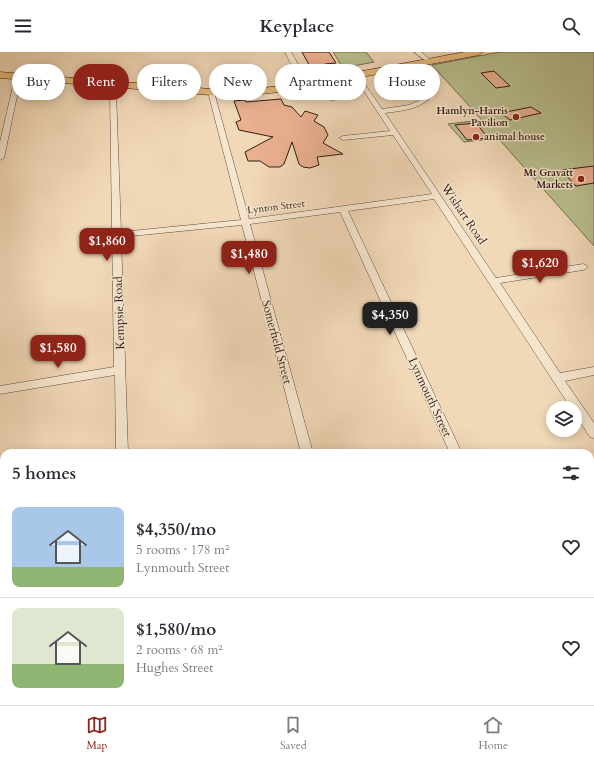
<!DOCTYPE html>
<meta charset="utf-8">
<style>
:root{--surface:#fff;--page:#f2f2f3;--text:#2b2b33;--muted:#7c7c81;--line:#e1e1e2;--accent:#8f2418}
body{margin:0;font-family:Cardo,serif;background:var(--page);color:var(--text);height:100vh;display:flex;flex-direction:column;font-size:15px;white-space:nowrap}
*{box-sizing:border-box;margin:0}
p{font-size:13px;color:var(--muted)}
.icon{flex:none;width:22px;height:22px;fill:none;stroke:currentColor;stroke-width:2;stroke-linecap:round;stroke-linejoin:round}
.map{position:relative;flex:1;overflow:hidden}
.sheet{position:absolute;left:0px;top:397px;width:594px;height:256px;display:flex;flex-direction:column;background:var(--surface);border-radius:12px 12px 0 0;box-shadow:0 2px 10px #0003}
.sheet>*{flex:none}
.guide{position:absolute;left:12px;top:12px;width:570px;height:36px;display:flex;gap:8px}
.fabs{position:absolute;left:546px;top:349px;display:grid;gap:8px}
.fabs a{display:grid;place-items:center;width:36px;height:36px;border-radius:50%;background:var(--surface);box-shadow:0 2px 10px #0003;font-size:20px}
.price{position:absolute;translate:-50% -34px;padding:0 9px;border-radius:8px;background:var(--accent);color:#fff;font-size:13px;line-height:26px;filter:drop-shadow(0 1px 2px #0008)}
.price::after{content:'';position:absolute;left:50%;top:24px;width:12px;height:9px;margin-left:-6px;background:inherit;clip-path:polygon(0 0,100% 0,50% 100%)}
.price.active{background:#222;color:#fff}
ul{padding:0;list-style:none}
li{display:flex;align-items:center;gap:12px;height:100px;padding:0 12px}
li+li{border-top:1px solid var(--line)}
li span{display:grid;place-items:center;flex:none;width:112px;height:80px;border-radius:8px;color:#555}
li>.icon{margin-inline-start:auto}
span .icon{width:48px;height:48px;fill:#fffc;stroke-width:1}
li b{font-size:17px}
h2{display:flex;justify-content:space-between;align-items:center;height:48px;padding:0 12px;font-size:17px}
.chip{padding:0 14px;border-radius:18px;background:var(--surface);box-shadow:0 2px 10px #0003;font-size:14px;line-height:36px}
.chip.active{background:var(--accent);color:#fff}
header{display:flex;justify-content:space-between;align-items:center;height:52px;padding:0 12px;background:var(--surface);font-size:18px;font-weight:800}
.menu{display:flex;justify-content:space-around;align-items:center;height:56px;border-top:1px solid var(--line);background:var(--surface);font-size:11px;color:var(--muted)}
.menu a{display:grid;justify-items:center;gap:2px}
.menu .active{color:var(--accent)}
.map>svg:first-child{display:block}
.green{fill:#b9bf8f;stroke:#766d50}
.building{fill:#eab091;stroke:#331b12}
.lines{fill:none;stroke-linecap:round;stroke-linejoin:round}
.minor-casing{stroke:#624a3b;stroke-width:1}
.primary-casing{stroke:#331b12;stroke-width:1}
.minor{fill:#f6e6d0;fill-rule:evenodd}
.primary{fill:#e8bc7c;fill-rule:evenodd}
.poi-dot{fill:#8f2418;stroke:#f6e6d0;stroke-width:1.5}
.labels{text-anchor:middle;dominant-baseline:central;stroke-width:3;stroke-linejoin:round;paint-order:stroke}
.far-poi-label{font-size:10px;font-weight:bold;fill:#331b12;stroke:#f6e6d0;text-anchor:end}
.far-street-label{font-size:10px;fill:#331b12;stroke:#f6e6d0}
.street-label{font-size:12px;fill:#331b12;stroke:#f6e6d0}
</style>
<header><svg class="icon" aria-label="menu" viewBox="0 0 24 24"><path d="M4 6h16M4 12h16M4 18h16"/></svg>Keyplace<svg class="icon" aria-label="search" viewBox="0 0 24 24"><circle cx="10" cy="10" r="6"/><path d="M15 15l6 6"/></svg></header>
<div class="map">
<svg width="594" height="653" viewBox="0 0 594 653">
<rect width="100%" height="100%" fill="#f1d8b7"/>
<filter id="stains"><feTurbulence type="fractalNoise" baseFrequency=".005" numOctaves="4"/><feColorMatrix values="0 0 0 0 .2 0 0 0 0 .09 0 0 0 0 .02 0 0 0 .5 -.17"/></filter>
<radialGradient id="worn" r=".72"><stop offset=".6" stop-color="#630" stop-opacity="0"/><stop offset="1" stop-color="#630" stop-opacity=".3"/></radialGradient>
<!-- green -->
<g class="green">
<polygon points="333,0 366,0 374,10 343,16"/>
<polygon points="500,0 594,0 594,194 498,86 464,90 448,72 482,68 432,13"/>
</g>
<!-- building -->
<g class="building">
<polygon points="302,0 329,0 336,11 325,12 327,16 312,18"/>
<polygon points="494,19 510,34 496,36 481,21"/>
<polygon points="345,34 353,46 331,48 325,36"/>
<polygon points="281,47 284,53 292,55 301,65 305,59 318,63 314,69 324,75 328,83 323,91 343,102 317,105 319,113 310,116 303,115 299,112 292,90 284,112 280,115 269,115 260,109 248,109 245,100 273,85 239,78 236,70 241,68 234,49 245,48 246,50"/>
<polygon points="531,55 541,61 510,68 501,61"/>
<polygon points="476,71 488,86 467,88 455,73"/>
<polygon points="594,114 594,131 576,134 561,118"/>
</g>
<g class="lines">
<!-- minor casing -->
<g class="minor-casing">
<g id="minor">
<path d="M285 0H291L303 21 318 29V31C299 33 292 14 285 0Z"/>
<polygon points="414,0 421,0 432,9 427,10"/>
<path d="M348 17H352L364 31 382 57 409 53 424 46H428V48C415 58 400 59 385 61L496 226 583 212 586 213 588 215 586 217 583 218 500 231 560 321 594 315V323L565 329 594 371V386L590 385 575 362V356H571L434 147 348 159 462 401H450L340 160 250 172 313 401H301L242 173 121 185 128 401H116L115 323 0 342V334L114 315 110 40 119 27 124 28 116 40 121 180 241 168 208 40 211 38 214 40 249 167 432 142 393 83 343 88 339 86 343 84 390 79 360 33 347 18Z"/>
<polygon points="18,23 21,25 4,106 0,108 0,90 15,25"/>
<polygon points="594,415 594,427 590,428 590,416"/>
<rect x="120" y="649" width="16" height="4"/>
<polygon points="364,649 380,649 381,653 365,653"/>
<polygon points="564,649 580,649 582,653 566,653"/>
</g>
</g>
<!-- primary casing -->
<g class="primary-casing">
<polygon id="primary" points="465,0 483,0 479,3 287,39 253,43 211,43 0,26 0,20 211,37 253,37 287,33"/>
</g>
<!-- minor -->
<use href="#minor" class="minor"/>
<!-- primary -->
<use href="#primary" class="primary"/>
</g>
<!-- markers -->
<g class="poi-dot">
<circle cx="516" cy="65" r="4"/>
<circle cx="476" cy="85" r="4"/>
<circle cx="581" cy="127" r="4"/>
</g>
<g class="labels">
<!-- far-poi labels -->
<g class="far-poi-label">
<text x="508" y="59">Hamlyn-Harris<tspan x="508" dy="12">Pavilion</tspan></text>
<text x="484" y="85" text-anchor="start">animal house</text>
<text x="573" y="121">Mt Gravatt<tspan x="573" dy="12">Markets</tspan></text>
</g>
<!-- far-street labels -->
<g class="far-street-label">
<text transform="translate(276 155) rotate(-7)">Lynton Street</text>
</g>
<!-- street labels -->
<g class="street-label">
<text transform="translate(464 162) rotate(56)">Wishart Road</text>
<text transform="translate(119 261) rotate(-92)">Kempsie Road</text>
<text transform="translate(277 290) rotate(75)">Somerfield Street</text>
<text transform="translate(430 345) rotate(65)">Lynmouth Street</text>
</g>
</g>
<rect width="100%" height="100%" filter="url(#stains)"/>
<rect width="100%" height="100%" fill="url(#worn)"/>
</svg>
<div class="fabs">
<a><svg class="icon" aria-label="layers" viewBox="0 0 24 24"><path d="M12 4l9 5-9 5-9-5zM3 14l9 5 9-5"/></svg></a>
</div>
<b class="price" style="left:107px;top:210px">$1,860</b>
<b class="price" style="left:249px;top:223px">$1,480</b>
<b class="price" style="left:540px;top:232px">$1,620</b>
<b class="price active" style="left:390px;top:284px">$4,350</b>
<b class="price" style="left:58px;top:317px">$1,580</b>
<div class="guide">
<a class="chip">Buy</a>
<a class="chip active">Rent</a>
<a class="chip">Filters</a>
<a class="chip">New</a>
<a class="chip">Apartment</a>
<a class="chip">House</a>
</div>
<section class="sheet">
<h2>5 homes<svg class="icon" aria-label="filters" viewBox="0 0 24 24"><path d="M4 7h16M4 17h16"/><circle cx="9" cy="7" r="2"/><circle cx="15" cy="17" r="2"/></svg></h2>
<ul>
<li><span style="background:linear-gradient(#a9c7e8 75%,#8fb573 0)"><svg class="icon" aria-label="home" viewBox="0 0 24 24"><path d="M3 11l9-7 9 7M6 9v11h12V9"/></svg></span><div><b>$4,350/mo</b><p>5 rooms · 178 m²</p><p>Lynmouth Street</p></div><svg class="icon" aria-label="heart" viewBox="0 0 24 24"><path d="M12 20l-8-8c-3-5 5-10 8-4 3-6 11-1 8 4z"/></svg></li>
<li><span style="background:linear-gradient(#dfe7d0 70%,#8fb573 0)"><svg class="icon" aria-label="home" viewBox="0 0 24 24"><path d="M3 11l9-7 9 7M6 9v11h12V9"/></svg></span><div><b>$1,580/mo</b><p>2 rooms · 68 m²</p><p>Hughes Street</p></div><svg class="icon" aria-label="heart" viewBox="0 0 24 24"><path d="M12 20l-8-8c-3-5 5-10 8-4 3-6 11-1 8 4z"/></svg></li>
</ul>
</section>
</div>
<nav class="menu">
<a class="active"><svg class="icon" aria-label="map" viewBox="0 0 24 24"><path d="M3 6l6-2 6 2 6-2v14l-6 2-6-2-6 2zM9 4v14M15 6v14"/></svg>Map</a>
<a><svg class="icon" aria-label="saved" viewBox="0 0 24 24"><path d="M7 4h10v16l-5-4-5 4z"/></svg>Saved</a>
<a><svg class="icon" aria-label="home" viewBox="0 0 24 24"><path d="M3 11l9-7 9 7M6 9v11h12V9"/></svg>Home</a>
</nav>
